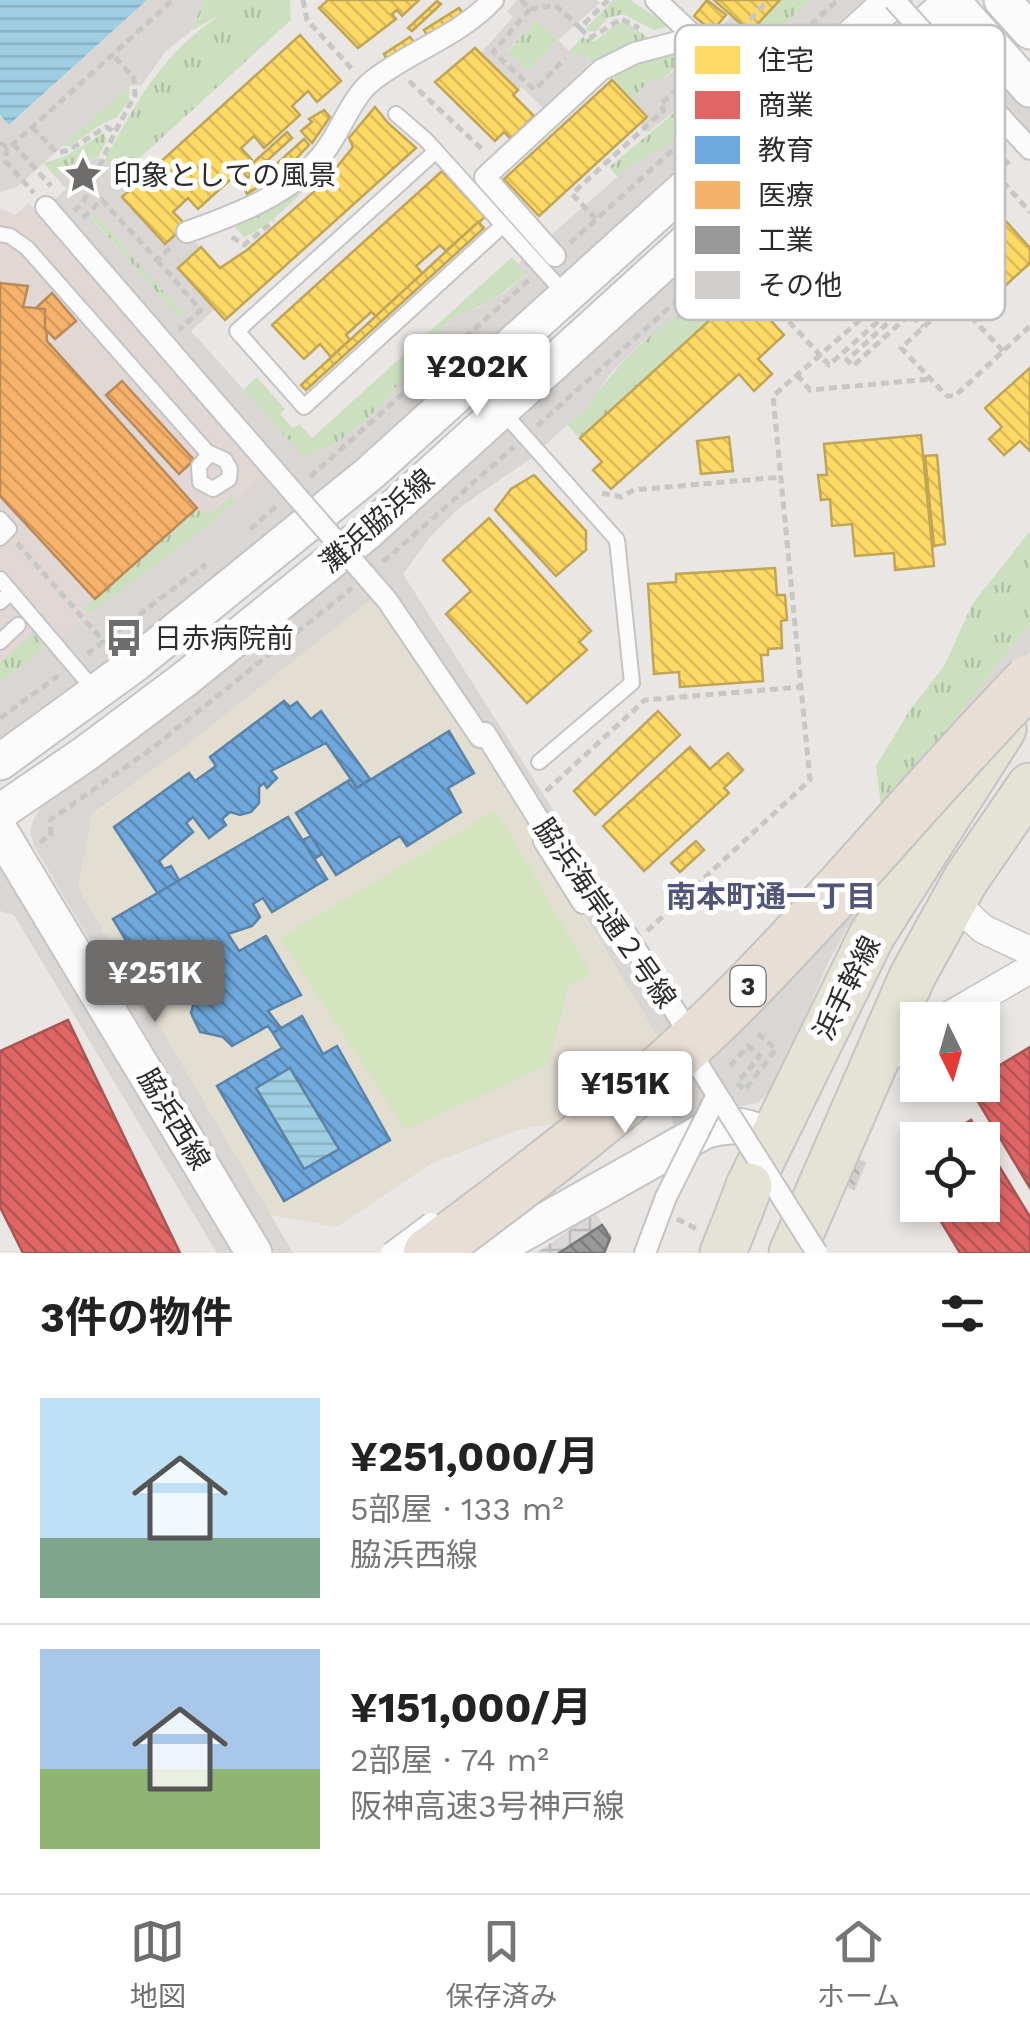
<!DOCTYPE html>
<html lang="ja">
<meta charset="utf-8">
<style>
:root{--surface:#fff;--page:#f2f2f2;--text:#222;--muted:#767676;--line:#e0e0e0;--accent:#6e6d6c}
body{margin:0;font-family:"Work Sans","Noto Sans JP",sans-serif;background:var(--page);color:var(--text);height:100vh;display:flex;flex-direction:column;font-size:38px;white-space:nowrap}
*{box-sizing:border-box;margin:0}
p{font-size:32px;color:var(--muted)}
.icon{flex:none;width:55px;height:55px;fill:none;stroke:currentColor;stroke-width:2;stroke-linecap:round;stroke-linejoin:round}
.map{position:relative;height:1253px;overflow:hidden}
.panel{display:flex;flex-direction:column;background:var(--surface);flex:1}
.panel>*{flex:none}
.needle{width:65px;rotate:175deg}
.controls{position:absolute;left:900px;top:1002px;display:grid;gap:20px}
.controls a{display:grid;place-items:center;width:100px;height:100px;border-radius:0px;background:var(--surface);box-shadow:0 5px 15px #0003;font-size:50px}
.price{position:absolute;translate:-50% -85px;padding:0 22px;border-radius:10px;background:#fff;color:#222;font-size:32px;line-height:65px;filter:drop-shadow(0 2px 5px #0008)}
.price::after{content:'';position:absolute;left:50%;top:60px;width:30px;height:22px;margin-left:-15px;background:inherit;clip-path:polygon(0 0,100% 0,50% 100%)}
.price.current{background:var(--accent);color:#fff}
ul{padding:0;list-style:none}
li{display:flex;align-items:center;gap:30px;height:250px;padding:0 40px}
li+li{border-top:2px solid var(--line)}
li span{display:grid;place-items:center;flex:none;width:280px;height:200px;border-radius:0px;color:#555}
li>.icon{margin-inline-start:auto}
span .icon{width:120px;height:120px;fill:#fffc;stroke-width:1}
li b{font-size:42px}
h2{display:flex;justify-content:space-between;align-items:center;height:120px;padding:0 40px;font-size:42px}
.tabs{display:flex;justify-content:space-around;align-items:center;height:140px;border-top:2px solid var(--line);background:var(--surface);font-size:28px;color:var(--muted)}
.tabs a{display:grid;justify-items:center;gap:5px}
.tabs .current{color:var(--accent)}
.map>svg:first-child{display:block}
.industrial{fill:url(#industrial-grid)}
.education{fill:#e2ded2}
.medical{fill:#e1d7d5}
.grass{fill:url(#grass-tufts)}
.pitch{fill:#d4e4be}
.plaza{fill:#d9d6d3;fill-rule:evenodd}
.water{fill:url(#water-rules)}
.homes{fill:url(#homes-back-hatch);stroke:#c0a555;stroke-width:2.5}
.shops{fill:url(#shops-back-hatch);stroke:#a55;stroke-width:2.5}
.schools{fill:url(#schools-back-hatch);stroke:#5b83a7;stroke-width:2.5;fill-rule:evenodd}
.health{fill:url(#health-back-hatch);stroke:#b98a58;stroke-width:2.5}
.industry{fill:url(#industry-back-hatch);stroke:#787878;stroke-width:2.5}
.building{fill:url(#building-back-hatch);stroke:#d4d2cf;stroke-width:2.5}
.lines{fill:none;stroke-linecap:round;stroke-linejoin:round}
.service-casing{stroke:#c5c4c5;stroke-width:18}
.pedestrian-casing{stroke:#c5c4c5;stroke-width:24}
.minor-casing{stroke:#c5c4c5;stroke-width:31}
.tertiary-casing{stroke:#c5c4c5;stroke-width:39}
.primary-casing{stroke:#c5c4c2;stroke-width:49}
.path{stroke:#c7c7c6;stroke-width:5;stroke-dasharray:8 5;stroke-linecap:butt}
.service{stroke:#fcfbfb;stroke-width:14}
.pedestrian{stroke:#fcfbfb;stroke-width:20}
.minor{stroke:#fcfbfb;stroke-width:28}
.tertiary{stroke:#fcfbfb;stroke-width:35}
.primary{stroke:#e5e2d6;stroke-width:45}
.pedestrian-bridge-casing{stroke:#c5c4c5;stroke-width:24;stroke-linecap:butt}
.primary-bridge-casing{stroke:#c5c4c2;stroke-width:49;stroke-linecap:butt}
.motorway-bridge-casing{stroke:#c5c4c2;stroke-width:54;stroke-linecap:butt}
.pedestrian-bridge{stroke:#fcfbfb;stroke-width:20}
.primary-bridge{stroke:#e5e2d6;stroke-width:45}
.motorway-bridge{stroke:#e7ded6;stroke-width:50}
.labels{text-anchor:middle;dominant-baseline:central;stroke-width:10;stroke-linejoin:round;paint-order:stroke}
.shield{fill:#fff;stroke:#6b6b6b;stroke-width:2.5}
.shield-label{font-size:25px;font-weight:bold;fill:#2c2c2c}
.poi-label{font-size:28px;fill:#2c2c2c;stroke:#fff;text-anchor:start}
.street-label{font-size:28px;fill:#2c2c2c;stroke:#fff}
.neighbourhood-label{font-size:30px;font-weight:bold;fill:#515678;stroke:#fff}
.key{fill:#fff;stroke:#c0c0c0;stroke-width:2.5}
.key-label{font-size:28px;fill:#2c2c2c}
</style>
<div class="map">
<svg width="1030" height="1253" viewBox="0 0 1030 1253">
<defs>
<pattern id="industrial-grid" width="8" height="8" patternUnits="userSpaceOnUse" patternTransform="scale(2.5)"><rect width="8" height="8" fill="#dad7d9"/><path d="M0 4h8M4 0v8" fill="none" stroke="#bbb9ba"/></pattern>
<pattern id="grass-tufts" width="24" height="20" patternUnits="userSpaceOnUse" patternTransform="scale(2.5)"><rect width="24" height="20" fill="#cce0c0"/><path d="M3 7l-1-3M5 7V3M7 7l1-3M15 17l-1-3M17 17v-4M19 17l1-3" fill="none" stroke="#afc0a5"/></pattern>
<pattern id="water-rules" width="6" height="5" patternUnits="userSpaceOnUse" patternTransform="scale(2.5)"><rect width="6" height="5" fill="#9fcee2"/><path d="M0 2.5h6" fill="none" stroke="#89b1c2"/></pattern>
<pattern id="homes-back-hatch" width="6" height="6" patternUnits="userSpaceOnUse" patternTransform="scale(2.5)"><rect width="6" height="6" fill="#ffd966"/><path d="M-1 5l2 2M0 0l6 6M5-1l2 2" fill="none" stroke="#dbba59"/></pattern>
<pattern id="shops-back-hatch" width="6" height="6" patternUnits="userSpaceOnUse" patternTransform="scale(2.5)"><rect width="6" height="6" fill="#e06666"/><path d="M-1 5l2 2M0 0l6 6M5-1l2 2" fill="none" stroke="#b65454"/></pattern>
<pattern id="schools-back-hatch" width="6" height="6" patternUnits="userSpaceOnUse" patternTransform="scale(2.5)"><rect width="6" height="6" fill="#6fa8dc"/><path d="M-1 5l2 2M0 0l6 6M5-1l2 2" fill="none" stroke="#5b89b3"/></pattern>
<pattern id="health-back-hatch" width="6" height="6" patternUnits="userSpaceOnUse" patternTransform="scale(2.5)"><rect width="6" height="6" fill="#f6b26b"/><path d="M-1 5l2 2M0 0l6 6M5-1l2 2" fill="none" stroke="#d3995d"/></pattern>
<pattern id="industry-back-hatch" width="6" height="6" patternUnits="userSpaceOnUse" patternTransform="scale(2.5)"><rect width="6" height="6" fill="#999"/><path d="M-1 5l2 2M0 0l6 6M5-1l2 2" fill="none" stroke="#7d7d7d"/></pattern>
<pattern id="building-back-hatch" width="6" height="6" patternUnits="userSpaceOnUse" patternTransform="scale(2.5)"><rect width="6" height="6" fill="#d1cecc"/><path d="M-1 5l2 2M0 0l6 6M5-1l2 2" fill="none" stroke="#b4b1af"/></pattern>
</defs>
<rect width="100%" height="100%" fill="#e9e6e3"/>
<!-- industrial -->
<polygon class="industrial" points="595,1213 612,1236 606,1253 536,1253"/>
<!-- education -->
<polygon class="education" points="371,598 379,603 472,734 661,1042 561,1123 521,1129 432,1163 337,1227 270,1215 78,888 92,815 191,742"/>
<!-- medical -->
<polygon class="medical" points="29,203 274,484 0,696 0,208 15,215"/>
<!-- grass -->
<g class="grass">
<path d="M204 0H290L291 20 121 175 105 159C141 96 159 57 221 14L191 31Z"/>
<polygon points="613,0 630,0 670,26 654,30 623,14 607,18 596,32 588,31 586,28"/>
<polygon points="780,0 811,0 763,43 750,32"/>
<polygon points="536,20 558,40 528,72 507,52"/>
<polygon points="618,23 627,23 650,39 591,62 584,54 574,56 569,51 583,37 594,42"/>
<path d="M680 49 689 54 659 83 654 78 631 99 612 80C632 59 653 54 680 49Z"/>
<polygon points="727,69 732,72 705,110 672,141 618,177 609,167"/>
<polygon points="129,86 129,100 117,117 100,125 70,146 62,146"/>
<polygon points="104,133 107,140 98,157 75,162 55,176 43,163 64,157"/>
<path d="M340 143 342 146C319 175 277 224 244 237L235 227 286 196Z"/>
<polygon points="95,213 184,314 180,319 91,217"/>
<path d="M512 257 527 273C513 285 499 297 483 305 474 310 463 312 455 318 432 334 421 355 405 377 380 411 345 445 303 457L243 390 257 377 285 409 280 414 293 428 299 424 312 438Z"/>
<path d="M730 275 743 290 580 438 567 425C595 399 614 368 642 343 669 318 702 300 730 275Z"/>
<path d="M230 496 235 501C193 543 141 580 91 613L81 610 197 509 202 513 214 511Z"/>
<polygon points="1030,531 1030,624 956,718 883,823 876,766 910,710 944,666 973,603"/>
<polygon points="33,633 46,648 0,683 0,662"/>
</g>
<!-- pitch -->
<polygon class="pitch" points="496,810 591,974 568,987 548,1065 405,1130 280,938"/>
<!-- plaza -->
<g class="plaza">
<polygon points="147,0 204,0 191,31 165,52 142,85 129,86 17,187 0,192 0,115 10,125"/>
<path d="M517 0H597L600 3 558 40 574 56 584 54 591 62 543 108 522 87 518 90 481 53 513 17 507 11ZM536 20 558 40 528 71 507 51Z"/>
<path d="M811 0H863L338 477 263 540 114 657 0 739V683L215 520 278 461 39 214 66 189 55 176 75 162 93 158 105 159 133 186 122 197 164 244 183 228 200 247 178 268 215 309 191 331 304 457 336 443 361 424 387 400 424 345 457 315 479 308 506 292 526 274 518 264 623 172 672 141 705 110 732 72 727 70 648 132 639 123 646 116 631 99 654 77 660 83 732 16 763 43ZM95 214 183 314 180 318 91 218Z"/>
<polygon points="960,38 974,45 1030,108 1030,139 983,88 938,86 889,132 855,152 823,177 794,207 772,236 710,293 642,342 611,373 586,408 530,459 459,508 430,537 403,574 686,1018 908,786 956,718 1030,624 1030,652 970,727 867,895 830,959 774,1087 758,1103 717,1110 673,1125 661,1042 578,905 590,897 379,603 371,599 191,742 92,814 78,888 293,1253 275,1253 34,846 30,832 33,821 40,808 54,796 187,702 397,529 916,59 939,40"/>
<polygon points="0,866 8,874 234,1253 217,1253 14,915 0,911"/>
</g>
<!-- water -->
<g class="water">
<polygon points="0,0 147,0 9,125 0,115"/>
<polygon points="290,1068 339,1149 304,1169 256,1088"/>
</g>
<!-- homes -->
<g class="homes">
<polygon points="328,0 419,0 402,16 397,10 392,14 396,19 358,48 319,8"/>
<polygon points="707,0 726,15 712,31 694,16"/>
<polygon points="714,0 780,0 750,32"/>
<polygon points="437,1 441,4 412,31 408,28"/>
<polygon points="459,8 464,15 428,37 424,30"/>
<polygon points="300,35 341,81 317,102 308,91 292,106 300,115 264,148 254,136 241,148 252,160 198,209 188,198 173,212 186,225 165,244 122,197"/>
<polygon points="410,37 414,42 387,60 384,54"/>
<polygon points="475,48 518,90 513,95 534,116 511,139 504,132 495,141 435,82"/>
<polygon points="612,80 647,117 539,216 504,179"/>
<polygon points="375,107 388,123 416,148 225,320 178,268 201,247 220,268 247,250 324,183 353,147 349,138"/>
<polygon points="324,110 330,117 312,143 301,131 312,122 309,119"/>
<polygon points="923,129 1030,248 1030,263 994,296 968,267 951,283 937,266 954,251 879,167"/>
<polygon points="287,132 292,138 248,178 243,172"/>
<polygon points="304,139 309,145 286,169 247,194 244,188 262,177"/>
<polygon points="442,171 485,217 446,251 440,245 416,266 423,274 376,316 371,312 346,335 350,340 331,357 320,344 304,359 272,325"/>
<polygon points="478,222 484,228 306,390 301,385"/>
<polygon points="743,290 784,335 758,359 772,374 754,391 739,374 611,489 593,470 602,462 580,438"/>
<polygon points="1030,368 1030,451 1020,441 1004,455 989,439 1002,427 985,408"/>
<polygon points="921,435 934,566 895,570 894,553 855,556 852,524 832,526 830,499 821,500 818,475 827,475 824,444"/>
<polygon points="729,437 733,471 701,474 697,441"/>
<polygon points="937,455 945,544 934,546 925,456"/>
<polygon points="534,475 586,531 586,550 556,576 495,510 511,489"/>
<polygon points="489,518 591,631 579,642 587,650 527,703 446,614 471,591 443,560"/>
<polygon points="775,568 777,595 785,595 787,620 781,621 782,648 768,649 768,655 761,655 763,681 680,687 679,672 654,674 648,584 676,582 676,574"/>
<polygon points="658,711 680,735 595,815 574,791"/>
<polygon points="690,747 710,769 728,753 743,770 724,788 729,793 644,871 603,826"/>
<polygon points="696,841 704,850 680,872 671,863"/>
</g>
<!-- shops -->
<g class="shops">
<polygon points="68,1020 180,1253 23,1253 0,1207 0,1051"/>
<polygon points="1030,1047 1030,1188 968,1085 982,1085 982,1076"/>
<polygon points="971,1120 1030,1217 1030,1253 960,1253 931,1205 982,1205 982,1140 937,1140"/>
</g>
<!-- schools -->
<g class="schools">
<polygon points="284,701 290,707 297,702 311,719 321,711 370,779 357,788 326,743 271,771 277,778 267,788 264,783 259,787 259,803 251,812 240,815 230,812 222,819 226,825 209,838 193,817 186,823 193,832 159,861 164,869 171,866 179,880 158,894 114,827 189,773 195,781 216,766 210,757"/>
<polygon points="449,731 474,773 448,788 461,812 407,846 400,836 336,875 296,813 351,779 357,788"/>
<polygon points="288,817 327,879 272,912 263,898 253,904 260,917 252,926 228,934 239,951 266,936 301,995 268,1011 281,1028 273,1033 268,1026 232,1046 223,1037 200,1032 191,1013 197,991 183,974 157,992 113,919"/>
<polygon points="311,836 322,854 314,859 303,840"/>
<path d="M302 1016 323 1054 337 1046 390 1140 284 1201 217 1086 282 1048 273 1033ZM290 1068 339 1149 304 1169 256 1088Z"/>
</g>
<!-- health -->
<g class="health">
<polygon points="0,283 28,286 23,307 45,309 47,341 197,508 95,599 0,496"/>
<polygon points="52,293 76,321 55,339 45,329 45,309 36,308"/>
<polygon points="122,381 194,460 179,474 106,395"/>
</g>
<!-- industry -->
<polygon class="industry" points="602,1225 610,1238 604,1253 559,1253"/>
<!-- building -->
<polygon class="building" points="857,1160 865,1163 854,1189 846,1185"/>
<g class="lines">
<!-- service casing -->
<g class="service-casing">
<g id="service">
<polyline points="396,114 426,140 565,294"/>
<polyline points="436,151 237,331 304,407 502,226"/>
<polyline points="0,234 10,236 27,248 207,452 225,460 230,469 229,479 213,489 200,482 199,466 207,457 207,452"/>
<polyline points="502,411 617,540 632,683 539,762"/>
<polyline points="0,519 9,529 0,538"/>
<polyline points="0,579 96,692"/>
<polyline points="0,602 11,592"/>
<polyline points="0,642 18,625"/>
</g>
</g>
<!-- pedestrian casing -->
<g class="pedestrian-casing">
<g id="pedestrian">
<polyline points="656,0 701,43"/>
<polyline points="985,100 1030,149"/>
<polyline points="46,207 219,407"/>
<path d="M187 232C235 215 294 193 325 151 341 130 352 97 372 81 411 50 458 37 493 0"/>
<polyline points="555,256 485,177 601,70 635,53 681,41 691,33"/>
<polyline points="544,841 583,903"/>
<polyline points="645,1253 666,1197"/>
</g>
</g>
<!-- minor casing -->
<g class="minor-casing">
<g id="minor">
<polyline points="953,901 983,929 1030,951"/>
<polyline points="942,1020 1030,969"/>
<polyline points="877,1064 918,1036"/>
</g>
</g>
<!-- tertiary casing -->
<g class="tertiary-casing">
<g id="tertiary">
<polyline points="951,0 1030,89"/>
<polyline points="1002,0 1030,31"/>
<polyline points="0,762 136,663 369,474 893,0"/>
<polyline points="0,812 85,754 185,679 366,533 953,0"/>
<polyline points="0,831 254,1253"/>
<path d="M488 1253 704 1131C731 1123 747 1124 772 1139"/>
</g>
</g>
<!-- primary casing -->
<g class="primary-casing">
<g id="primary">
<polyline points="749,1186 872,935 1003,729"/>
<polyline points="723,1253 740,1210"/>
<polyline points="792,1253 912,977 966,879 1030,786"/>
</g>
</g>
<!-- path -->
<g class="path">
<polyline points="303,0 307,20 352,69"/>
<polyline points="521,0 530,9 493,52 535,90 565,58"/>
<polyline points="530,9 555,5 580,28 608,0"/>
<polyline points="580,28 590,38 621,19 639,28"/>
<polyline points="733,39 768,0"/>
<polyline points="722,50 733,39 763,68"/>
<polyline points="409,81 485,152"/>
<polyline points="916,85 1030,212"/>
<polyline points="945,91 945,100 959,101"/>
<polyline points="32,127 57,153 69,150 106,127 115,132"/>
<polyline points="0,143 9,148 173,0"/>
<polyline points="13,144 51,186"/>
<polyline points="7,148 5,161 34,193"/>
<polyline points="74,211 83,203 115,132 135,95 134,78 113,55"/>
<polyline points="83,218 102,200 157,260 173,245"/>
<polyline points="596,219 572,194 664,110 660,105 704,65"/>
<polyline points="232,237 244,245 274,221"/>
<polyline points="570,243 838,0"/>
<polyline points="727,255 820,355 876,306 893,267 1011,159"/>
<polyline points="157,260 201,310 179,330"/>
<polyline points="1003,351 954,299 901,348 947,396 955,396 1030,326"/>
<polyline points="797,375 810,390 931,379"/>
<polyline points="537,426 931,73"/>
<polyline points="310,477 529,280"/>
<polyline points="602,493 621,497 634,490 781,477"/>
<polyline points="250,529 279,504"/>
<polyline points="17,543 104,642"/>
<polyline points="383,562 514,447"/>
<polyline points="87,654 206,564"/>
<polyline points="0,718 58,676"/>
<polyline points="546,791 645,700 801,687"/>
<polyline points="40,842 51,835 50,820 150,750 352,588"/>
<polyline points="647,931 810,780 773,396 820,355 829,365 918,286 923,291 847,360 853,366 910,314 923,327"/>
<polyline points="730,1066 748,1046 760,1056 737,1083"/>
<polyline points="737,1083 745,1090 776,1049 755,1031"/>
<polyline points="677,1219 699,1230"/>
</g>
<!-- service -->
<use href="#service" class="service"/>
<!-- pedestrian -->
<use href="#pedestrian" class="pedestrian"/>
<!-- minor -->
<use href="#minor" class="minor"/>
<!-- tertiary -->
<use href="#tertiary" class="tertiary"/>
<!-- primary -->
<use href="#primary" class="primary"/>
<!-- pedestrian-bridge casing -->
<g class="pedestrian-bridge-casing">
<g id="pedestrian-bridge">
<polyline points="894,0 985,100"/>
<polyline points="219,407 387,600 480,737 485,733 547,833 623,929 689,1033 682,1039 817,1253"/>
<polyline points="666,1197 717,1095"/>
<polyline points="391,1253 431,1223"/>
</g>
</g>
<!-- primary-bridge casing -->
<g class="primary-bridge-casing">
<polyline id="primary-bridge" points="740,1210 749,1186"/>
</g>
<!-- motorway-bridge casing -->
<g class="motorway-bridge-casing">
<path id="motorway-bridge" d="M429 1253C534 1175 639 1096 732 1003 836 899 928 785 1030 680"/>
</g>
<!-- pedestrian-bridge -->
<use href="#pedestrian-bridge" class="pedestrian-bridge"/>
<!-- primary-bridge -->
<use href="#primary-bridge" class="primary-bridge"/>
<!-- motorway-bridge -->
<use href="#motorway-bridge" class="motorway-bridge"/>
</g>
<!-- icons -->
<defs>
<g id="sight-bare" transform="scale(3)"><path d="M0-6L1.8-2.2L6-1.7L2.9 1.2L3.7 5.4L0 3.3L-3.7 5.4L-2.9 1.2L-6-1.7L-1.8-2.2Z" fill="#6e6d6c" stroke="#fff" stroke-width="2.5" paint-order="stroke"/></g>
<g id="bus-bare" transform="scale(3)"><path d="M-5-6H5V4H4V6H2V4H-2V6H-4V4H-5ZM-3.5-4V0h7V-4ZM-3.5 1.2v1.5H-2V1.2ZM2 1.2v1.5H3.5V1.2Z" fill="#6e6d6c" stroke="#fff" stroke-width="2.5" paint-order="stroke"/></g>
</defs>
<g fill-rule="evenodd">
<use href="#sight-bare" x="83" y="175"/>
<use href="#bus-bare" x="124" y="638"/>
</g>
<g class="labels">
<!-- shield labels -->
<rect class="shield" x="730.5" y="966" width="35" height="40" rx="8"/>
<g class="shield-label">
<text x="748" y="986">3</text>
</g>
<!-- poi labels -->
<g class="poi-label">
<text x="113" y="175">印象としての風景</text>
<text x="154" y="638">日赤病院前</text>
</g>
<!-- street labels -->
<g class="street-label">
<text transform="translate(377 521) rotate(-41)">灘浜脇浜線</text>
<text transform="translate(605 913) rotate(55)">脇浜海岸通２号線</text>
<text transform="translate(847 988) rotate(-63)">浜手幹線</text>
<text transform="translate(174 1119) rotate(59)">脇浜西線</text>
</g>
<!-- neighbourhood labels -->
<g class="neighbourhood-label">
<text x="771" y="896">南本町通一丁目</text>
</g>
</g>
<!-- legend -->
<rect x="675" y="25" width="330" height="295" rx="15" class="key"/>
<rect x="695" y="46" width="45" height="28" fill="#ffd966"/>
<rect x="695" y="91" width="45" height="28" fill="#e06666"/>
<rect x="695" y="136" width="45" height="28" fill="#6fa8dc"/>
<rect x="695" y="181" width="45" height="28" fill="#f6b26b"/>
<rect x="695" y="226" width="45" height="28" fill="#999"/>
<rect x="695" y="271" width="45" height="28" fill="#d1cecc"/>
<g class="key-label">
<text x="758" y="70">住宅</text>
<text x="758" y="115">商業</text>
<text x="758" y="160">教育</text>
<text x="758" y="205">医療</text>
<text x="758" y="250">工業</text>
<text x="758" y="295">その他</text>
</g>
</svg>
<div class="controls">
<a><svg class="needle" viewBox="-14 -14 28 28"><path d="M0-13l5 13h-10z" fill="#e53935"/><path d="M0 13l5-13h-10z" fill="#767676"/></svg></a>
<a><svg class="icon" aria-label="locate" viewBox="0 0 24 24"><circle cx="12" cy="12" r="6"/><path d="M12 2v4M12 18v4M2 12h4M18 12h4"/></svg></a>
</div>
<b class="price" style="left:477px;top:419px">¥202K</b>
<b class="price current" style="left:155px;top:1025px">¥251K</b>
<b class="price" style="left:625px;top:1136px">¥151K</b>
</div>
<section class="panel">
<h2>3件の物件<svg class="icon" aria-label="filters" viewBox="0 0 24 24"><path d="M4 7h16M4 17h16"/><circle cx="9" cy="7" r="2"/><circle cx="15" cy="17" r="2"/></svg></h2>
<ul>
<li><span style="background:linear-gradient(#bfe0f5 70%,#7fa58c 0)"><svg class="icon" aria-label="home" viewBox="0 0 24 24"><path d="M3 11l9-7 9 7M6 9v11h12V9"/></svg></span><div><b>¥251,000/月</b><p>5部屋 · 133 m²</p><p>脇浜西線</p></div></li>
<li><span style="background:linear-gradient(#a9c7e8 60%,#8fb573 0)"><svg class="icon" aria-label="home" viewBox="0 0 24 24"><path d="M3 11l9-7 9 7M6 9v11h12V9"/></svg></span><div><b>¥151,000/月</b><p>2部屋 · 74 m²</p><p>阪神高速3号神戸線</p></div></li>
</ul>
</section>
<nav class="tabs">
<a class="current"><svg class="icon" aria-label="map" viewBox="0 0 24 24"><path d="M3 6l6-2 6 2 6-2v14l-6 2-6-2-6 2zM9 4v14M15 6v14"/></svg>地図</a>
<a><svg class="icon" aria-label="saved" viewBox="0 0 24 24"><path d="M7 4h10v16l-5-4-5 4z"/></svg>保存済み</a>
<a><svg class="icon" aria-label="home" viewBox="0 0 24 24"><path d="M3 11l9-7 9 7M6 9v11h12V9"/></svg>ホーム</a>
</nav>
